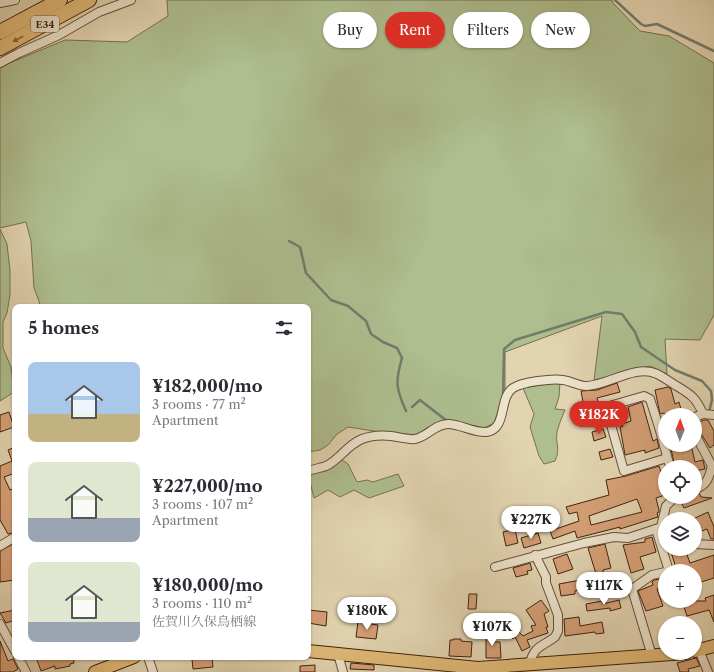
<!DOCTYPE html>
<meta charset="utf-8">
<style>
:root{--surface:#fff;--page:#f2f2f3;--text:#2b2b33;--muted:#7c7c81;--accent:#d93025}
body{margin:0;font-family:"Libre Caslon Text","Noto Serif JP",serif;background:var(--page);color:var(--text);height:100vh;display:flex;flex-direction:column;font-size:15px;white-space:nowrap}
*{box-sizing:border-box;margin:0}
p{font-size:13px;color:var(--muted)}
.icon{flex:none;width:22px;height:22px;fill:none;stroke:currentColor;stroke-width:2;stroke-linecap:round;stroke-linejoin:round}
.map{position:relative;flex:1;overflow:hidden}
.drawer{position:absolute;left:12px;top:304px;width:299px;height:356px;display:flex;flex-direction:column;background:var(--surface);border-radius:8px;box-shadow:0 1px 3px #0004}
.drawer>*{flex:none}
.guide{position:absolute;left:323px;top:12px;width:331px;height:36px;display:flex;gap:8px}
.needle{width:26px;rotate:1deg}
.tools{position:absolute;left:658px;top:408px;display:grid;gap:8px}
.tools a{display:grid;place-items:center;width:44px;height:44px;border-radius:50%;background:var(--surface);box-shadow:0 1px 3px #0004;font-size:20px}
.price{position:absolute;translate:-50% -34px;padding:0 9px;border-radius:14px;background:#fff;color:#222;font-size:13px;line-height:26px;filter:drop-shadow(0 1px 2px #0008)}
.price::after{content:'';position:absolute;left:50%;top:24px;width:12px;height:9px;margin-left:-6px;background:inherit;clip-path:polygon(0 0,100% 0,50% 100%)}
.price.active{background:var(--accent);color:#fff}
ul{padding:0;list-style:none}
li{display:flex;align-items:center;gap:12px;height:100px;padding:0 16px}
li span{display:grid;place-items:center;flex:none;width:112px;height:80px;border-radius:8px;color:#555}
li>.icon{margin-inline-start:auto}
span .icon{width:48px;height:48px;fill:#fffc;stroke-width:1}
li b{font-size:17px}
h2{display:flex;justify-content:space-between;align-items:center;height:48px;padding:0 16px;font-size:17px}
.chip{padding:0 14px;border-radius:18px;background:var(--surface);box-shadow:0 1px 3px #0004;font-size:14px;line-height:36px}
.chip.active{background:var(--accent);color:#fff}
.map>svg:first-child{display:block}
.green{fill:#aebe8f;stroke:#77704e}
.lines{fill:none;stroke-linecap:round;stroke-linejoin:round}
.stream{stroke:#737c6b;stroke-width:2.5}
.building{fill:#d6a077;stroke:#40220e;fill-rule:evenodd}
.minor-casing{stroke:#684e37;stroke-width:10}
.primary-casing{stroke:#40220e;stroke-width:14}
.motorway-casing{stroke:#40220e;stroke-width:16}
.minor{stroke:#ece3cc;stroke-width:8}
.primary{stroke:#e1ba78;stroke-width:12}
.motorway{stroke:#e1ba78;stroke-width:14}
.oneway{fill:#88663e}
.labels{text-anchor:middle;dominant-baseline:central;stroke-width:3.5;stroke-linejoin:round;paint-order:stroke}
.shield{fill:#ece3cc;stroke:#745c47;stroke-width:1}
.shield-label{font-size:10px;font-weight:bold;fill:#40220e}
</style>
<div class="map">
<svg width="714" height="672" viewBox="0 0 714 672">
<rect width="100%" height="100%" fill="#e2d4b1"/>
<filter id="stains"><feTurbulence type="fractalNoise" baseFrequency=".005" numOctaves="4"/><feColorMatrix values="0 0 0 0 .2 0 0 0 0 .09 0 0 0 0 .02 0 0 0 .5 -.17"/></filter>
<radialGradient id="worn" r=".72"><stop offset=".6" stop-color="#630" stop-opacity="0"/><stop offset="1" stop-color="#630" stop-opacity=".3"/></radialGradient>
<!-- green -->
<g class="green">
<polygon points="167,0 612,0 613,3 640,31 669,36 714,63 714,315 700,340 665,339 667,374 650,366 594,380 602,316 505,352 505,391 494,423 484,428 445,419 418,435 380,432 348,427 337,434 328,445 320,450 308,452 308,307 40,307 39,301 34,288 31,241 26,222 0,228 0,67 65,40 127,42 168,16"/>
<polygon points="0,229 7,244 10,271 10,295 7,313 3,322 3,348 11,367 14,392 0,401"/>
<path d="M560 382 559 397 555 409 565 410C562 417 559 424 557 432 555 444 561 448 555 461L544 464 539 456 530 427 534 414 523 388Z"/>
<polygon points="339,458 348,464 357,482 367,480 373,482 398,474 404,486 369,498 354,490 340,497 328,490 314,498 308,474"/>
</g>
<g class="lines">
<!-- stream -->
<g class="stream">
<polyline points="615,0 641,24 645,26 657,24 714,51"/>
<path d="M289 241 300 247 306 273 331 300 348 306 366 321 371 334 383 342 397 348 402 358C395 382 396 389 406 411"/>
<polyline points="503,398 504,349 515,340 606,312 622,314 635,332 641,347 675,370 702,381 711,391 712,400 709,412"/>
<polyline points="412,407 420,400 447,421"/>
</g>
</g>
<!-- building -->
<g class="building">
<polygon points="617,383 620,392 597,398 602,418 589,420 585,402 583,402 581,391 597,390"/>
<polygon points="668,387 671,389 675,404 679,402 682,413 673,415 665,415 664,413 660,414 655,390"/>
<polygon points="642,402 653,441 657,439 659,448 645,453 645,450 625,455 620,427 623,426 622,424 631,421 628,407"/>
<polygon points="9,412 14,427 0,432 0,415"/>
<polygon points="704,420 708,420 714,431 714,445 710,448 695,424"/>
<polygon points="603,429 606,437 594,441 592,432"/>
<polygon points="685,445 691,445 695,462 703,460 705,469 695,471 695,467 675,467 671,449"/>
<polygon points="15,447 15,473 4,477 10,490 15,488 15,532 8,534 0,520 0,466 12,461 8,450"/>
<polygon points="610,449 613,457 601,460 599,452"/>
<path d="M659 466 665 484V495L656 498 659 510V512L657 513 658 517 620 529V527L577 538 575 531 553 539 550 531 579 521 577 512 569 514 566 507 609 495 606 480 626 476ZM637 499 642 512 591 525 589 516Z"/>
<polygon points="699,493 701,497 712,498 684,508 680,500 688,497 695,497 695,494"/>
<polygon points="529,509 531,521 521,523 520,511"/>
<polygon points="708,512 714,527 714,539 711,539 707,529 699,532 698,528 695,529 695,518"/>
<polygon points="515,529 518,543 506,546 503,532"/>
<polygon points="538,533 541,543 524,548 521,538"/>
<polygon points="652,537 656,552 640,557 644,569 631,573 623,545 645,542 645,539"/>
<polygon points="15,543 15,580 0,582 0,551"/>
<polygon points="605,544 611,568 603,570 606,589 598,591 597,586 575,591 575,594 561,596 559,584 597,577 588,548"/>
<polygon points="670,549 685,549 690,563 714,555 714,578 701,582 700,579 695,581 695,571 677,571"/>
<polygon points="567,554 573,569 558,574 553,559"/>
<polygon points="530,563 532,570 527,571 528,574 516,577 513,568"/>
<polygon points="665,578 665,586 657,589 663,606 646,611 638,591 653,585 652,582 654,580"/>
<polygon points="469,594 477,594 476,609 468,609"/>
<polygon points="714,595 714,622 709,610 687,616 682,601 706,601 705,598"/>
<polygon points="541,600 549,611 544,614 548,627 546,627 548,633 527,640 530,647 522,651 515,637 513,639 505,630 510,625 510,623 523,636 533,631 531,626 536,625 526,610"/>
<polygon points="619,600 621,608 610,611 610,608 587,611 586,604 602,601 603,604"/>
<polygon points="15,610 15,620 6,623 0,613"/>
<polygon points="308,610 327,612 326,626 308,623"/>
<polygon points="579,617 580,626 602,622 604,633 596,634 595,632 565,636 564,619"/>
<polygon points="358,622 378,625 376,639 356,637"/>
<polygon points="486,633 494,633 494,642 500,642 501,658 486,658"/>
<polygon points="453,639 461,639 461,641 472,642 471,657 449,656 450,640 453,640"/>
<polygon points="0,641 8,661 13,659 18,669 13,672 0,672"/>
<polygon points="36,657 73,657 74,663 70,664 70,666 55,669 55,666 41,671"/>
<polygon points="202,657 212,657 213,667 193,669 192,659 202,658"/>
<polygon points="696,658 700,666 688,669 689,672 680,672 677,663"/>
<polygon points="351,663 374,665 374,670 350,669"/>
<polygon points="315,665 315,672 300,672 300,666"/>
</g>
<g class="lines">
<!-- minor casing -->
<g class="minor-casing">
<g id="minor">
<polyline points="0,3 15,0"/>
<polyline points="0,63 19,53 59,35 99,12 131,0"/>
<polyline points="695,417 703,414"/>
<polyline points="665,426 659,427 650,399 644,396 606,407 624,471 667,458"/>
<polyline points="659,427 670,467"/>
<path d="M695 434 712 466C709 478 707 485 695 489"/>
<path d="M308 471C314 469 320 468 326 466 339 460 347 445 362 439 370 436 382 435 391 436 399 437 408 440 415 439 427 437 435 424 448 424 460 424 474 433 486 432 508 429 498 398 513 388 522 382 553 378 563 380 571 381 579 386 587 386 609 385 635 364 657 374 663 377 669 381 675 385 690 394 696 397 703 414L714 415"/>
<polyline points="661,527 666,506 675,497"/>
<polyline points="656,529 669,571"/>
<polyline points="695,544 714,545"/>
<polyline points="0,546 15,537"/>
<polyline points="495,567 584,543 614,537 628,538 665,526"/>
<polyline points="0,624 15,651"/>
<polyline points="699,650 708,672"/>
<polyline points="338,654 343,672"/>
<polyline points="652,656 632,589 652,575 665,572"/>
<polyline points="18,657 26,672"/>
<polyline points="148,657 153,672"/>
<path d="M529 665C535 645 540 648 555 637L558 631V615L546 583V577L535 555"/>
</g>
</g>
<!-- primary casing -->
<g class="primary-casing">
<g id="primary">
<polyline points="308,651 478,668 686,653"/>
<polyline points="695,651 714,646"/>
<polyline points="95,672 134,657"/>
</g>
</g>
<!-- motorway casing -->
<g class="motorway-casing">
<g id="motorway">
<polyline points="0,32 60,0"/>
<polyline points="0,48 89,0"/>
</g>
</g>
<!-- minor -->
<use href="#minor" class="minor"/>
<!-- primary -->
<use href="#primary" class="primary"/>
<!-- motorway -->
<use href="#motorway" class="motorway"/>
</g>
<!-- one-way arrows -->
<defs><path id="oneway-solid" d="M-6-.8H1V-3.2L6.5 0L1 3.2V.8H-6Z"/></defs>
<use class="oneway" href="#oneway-solid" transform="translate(18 39) rotate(152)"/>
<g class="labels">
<!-- shield labels -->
<rect class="shield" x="31" y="16" width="28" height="16" rx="3"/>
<g class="shield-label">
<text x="45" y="24">E34</text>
</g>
</g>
<rect width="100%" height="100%" filter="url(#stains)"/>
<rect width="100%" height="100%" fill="url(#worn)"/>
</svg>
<div class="tools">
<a><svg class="needle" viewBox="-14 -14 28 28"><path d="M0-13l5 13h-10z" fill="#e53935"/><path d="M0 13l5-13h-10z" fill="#7c7c81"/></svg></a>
<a><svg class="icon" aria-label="locate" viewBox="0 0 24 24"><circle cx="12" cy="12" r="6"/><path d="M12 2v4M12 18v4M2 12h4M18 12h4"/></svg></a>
<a><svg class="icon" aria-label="layers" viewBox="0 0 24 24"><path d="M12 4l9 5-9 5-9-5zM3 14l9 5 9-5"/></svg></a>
<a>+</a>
<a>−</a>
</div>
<b class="price active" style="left:599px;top:435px">¥182K</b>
<b class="price" style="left:531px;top:540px">¥227K</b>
<b class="price" style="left:604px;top:606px">¥117K</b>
<b class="price" style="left:367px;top:631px">¥180K</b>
<b class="price" style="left:492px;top:647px">¥107K</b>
<div class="guide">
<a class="chip">Buy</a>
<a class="chip active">Rent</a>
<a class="chip">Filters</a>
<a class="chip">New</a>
</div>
<section class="drawer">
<h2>5 homes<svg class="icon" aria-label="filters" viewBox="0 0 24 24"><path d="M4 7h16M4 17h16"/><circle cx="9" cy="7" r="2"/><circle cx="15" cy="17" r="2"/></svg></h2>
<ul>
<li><span style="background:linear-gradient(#a9c7e8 65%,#c2b280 0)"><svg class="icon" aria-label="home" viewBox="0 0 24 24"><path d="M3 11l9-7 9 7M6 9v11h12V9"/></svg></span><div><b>¥182,000/mo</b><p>3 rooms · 77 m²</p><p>Apartment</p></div></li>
<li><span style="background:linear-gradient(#dfe7d0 70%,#9aa5b1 0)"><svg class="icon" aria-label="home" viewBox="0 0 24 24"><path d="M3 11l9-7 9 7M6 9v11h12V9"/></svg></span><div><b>¥227,000/mo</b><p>3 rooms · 107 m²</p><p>Apartment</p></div></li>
<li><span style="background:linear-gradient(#dfe7d0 75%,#9aa5b1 0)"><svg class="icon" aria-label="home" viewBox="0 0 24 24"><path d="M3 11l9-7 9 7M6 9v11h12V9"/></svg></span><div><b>¥180,000/mo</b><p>3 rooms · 110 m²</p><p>佐賀川久保鳥栖線</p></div></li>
</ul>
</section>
</div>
